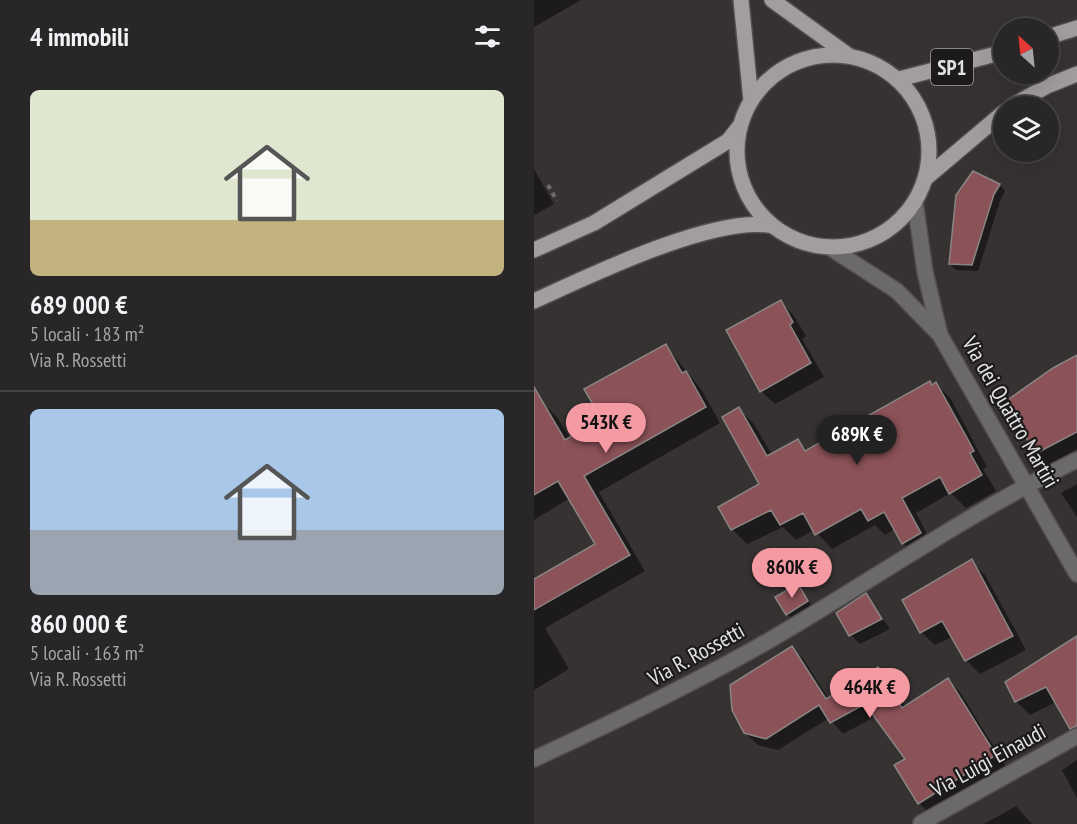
<!DOCTYPE html>
<html lang="it">
<meta charset="utf-8">
<style>
:root{--surface:#282626;--page:#343232;--text:#f1f3f6;--muted:#a5a5a7;--line:#444343;--accent:#f49aa2}
body{margin:0;font-family:"PT Sans Narrow",sans-serif;background:var(--page);color:var(--text);height:100vh;display:flex;flex-direction:column;font-size:22px;white-space:nowrap}
*{box-sizing:border-box;margin:0}
p{font-size:20px;color:var(--muted)}
.icon{flex:none;width:33px;height:33px;fill:none;stroke:currentColor;stroke-width:2;stroke-linecap:round;stroke-linejoin:round}
.map{position:relative;flex:1;overflow:hidden}
.panel{display:flex;flex-direction:column;background:var(--surface);width:534px}
.panel>*{flex:none}
.needle{width:39px;rotate:333deg}
.fabs{position:absolute;left:459px;top:18px;display:grid;gap:12px}
.fabs a{display:grid;place-items:center;width:66px;height:66px;border-radius:50%;background:var(--surface);box-shadow:0 6px 24px #0002,0 0 0 2px var(--line);font-size:30px}
.price{position:absolute;translate:-50% -51px;padding:0 14px;border-radius:21px;background:var(--accent);color:#111;font-size:20px;line-height:39px;filter:drop-shadow(0 2px 3px #0008)}
.price::after{content:'';position:absolute;left:50%;top:36px;width:18px;height:14px;margin-left:-9px;background:inherit;clip-path:polygon(0 0,100% 0,50% 100%)}
.price.selected{background:#222;color:#fff}
ul{padding:0;list-style:none}
li{display:grid;align-content:center;gap:12px;height:318px;padding:0 30px}
li+li{border-top:2px solid var(--line)}
li span{display:grid;place-items:center;height:186px;border-radius:9px;color:#555}
li>.icon{margin-inline-start:auto}
span .icon{width:108px;height:108px;fill:#fffc;stroke-width:1}
li b{font-size:26px}
h2{display:flex;justify-content:space-between;align-items:center;height:72px;padding:0 30px;font-size:26px}
main{display:flex;flex:1;min-height:0}
.map>svg:first-child{display:block}
.shadow{fill:#0007}
.building{fill:#8b5257;stroke:#8a8585;stroke-width:1.5}
.lines{fill:none;stroke-linecap:round;stroke-linejoin:round}
.minor-casing{stroke:#524e4e;stroke-width:18}
.major-casing{stroke:#524e4e;stroke-width:18}
.path{stroke:#6e6b6b;stroke-width:4;stroke-dasharray:4.5 4.5;stroke-linecap:butt}
.minor{stroke:#6b6969;stroke-width:15}
.major{stroke:#a29e9f;stroke-width:15}
.labels{text-anchor:middle;dominant-baseline:central;stroke-width:4.5;stroke-linejoin:round;paint-order:stroke}
.shield{fill:#1c1a1a;stroke:#a7a5a5;stroke-width:1.5}
.shield-label{font-size:21px;font-weight:bold;fill:#e3e1e1}
.street-label{font-size:22px;fill:#e3e1e1;stroke:#1c1a1a}
</style>
<main>
<section class="panel">
<h2>4 immobili<svg class="icon" aria-label="filters" viewBox="0 0 24 24"><path d="M4 7h16M4 17h16"/><circle cx="9" cy="7" r="2"/><circle cx="15" cy="17" r="2"/></svg></h2>
<ul>
<li><span style="background:linear-gradient(#dfe7d0 70%,#c2b280 0)"><svg class="icon" aria-label="home" viewBox="0 0 24 24"><path d="M3 11l9-7 9 7M6 9v11h12V9"/></svg></span><div><b>689 000 €</b><p>5 locali · 183 m²</p><p>Via R. Rossetti</p></div></li>
<li><span style="background:linear-gradient(#a9c7e8 65%,#9aa5b1 0)"><svg class="icon" aria-label="home" viewBox="0 0 24 24"><path d="M3 11l9-7 9 7M6 9v11h12V9"/></svg></span><div><b>860 000 €</b><p>5 locali · 163 m²</p><p>Via R. Rossetti</p></div></li>
</ul>
</section>
<div class="map">
<svg width="543" height="824" viewBox="0 0 543 824">
<rect width="100%" height="100%" fill="#363232"/>
<!-- shadow -->
<g class="shadow">
<polygon points="0,0 47,0 0,27"/>
<polygon points="0,169 20,204 0,215"/>
<polygon points="467,186 471,191 466,201 444,271 422,270 416,264 455,200 457,201"/>
<polygon points="247,302 260,316 272,336 268,339 290,377 241,404 227,391"/>
<polygon points="131,345 167,389 186,423 65,492 111,571 11,628 35,669 0,690 0,581 63,544 36,498 0,520 0,405 7,401 23,417 36,439 69,419"/>
<polygon points="543,357 543,449 514,465 502,453"/>
<polygon points="402,384 417,399 453,467 449,469 462,491 432,508 417,493 382,513 401,549 384,558 369,543 361,529 351,535 341,525 298,549 280,530 262,540 249,527 213,544 198,529 227,485 205,409 220,424 238,455 264,441 274,451"/>
<polygon points="543,484 543,517 527,493"/>
<polygon points="437,561 451,575 492,650 446,674 432,660 418,637 401,645 387,632"/>
<polygon points="264,586 278,606 257,618 253,614"/>
<polygon points="332,595 356,629 326,644 317,635"/>
<polygon points="543,644 543,734 522,702 496,715 482,701 473,683"/>
<polygon points="258,648 270,660 295,699 344,669 356,681 371,707 414,680 426,692 473,768 397,815 385,803 373,759 342,716 309,734 295,718 244,750 224,745 211,733"/>
<polygon points="543,760 543,798 528,770"/>
<polygon points="482,806 498,824 450,824"/>
</g>
<!-- building -->
<g class="building">
<polygon points="439,171 466,184 460,194 438,265 415,264 422,195"/>
<polygon points="247,300 259,322 256,325 277,363 226,392 192,330"/>
<polygon points="132,344 148,373 152,371 172,407 50,476 96,555 0,610 0,579 61,544 24,481 0,495 0,387 31,440 67,418 50,389"/>
<polygon points="543,355 543,432 501,454 472,401 519,368"/>
<polygon points="396,381 398,385 402,382 432,436 440,451 436,453 448,475 415,494 406,477 368,498 387,533 368,544 350,512 334,521 327,509 281,535 269,513 246,525 237,510 197,530 184,507 225,484 188,417 205,407 233,456 264,439 271,451"/>
<polygon points="438,559 479,636 431,661 408,621 386,633 368,600"/>
<polygon points="264,584 274,601 252,615 241,597"/>
<polygon points="332,593 348,619 315,636 302,613"/>
<polygon points="543,636 543,726 536,729 512,687 481,702 471,682"/>
<polygon points="258,646 292,699 344,667 368,708 414,678 462,755 384,804 360,765 371,759 331,704 296,723 285,705 232,739 210,733 198,710 196,685"/>
</g>
<g class="lines">
<!-- minor casing -->
<g class="minor-casing">
<g id="minor">
<polyline points="381,202 391,272 406,335"/>
<polyline points="295,247 363,291 406,335 543,574"/>
<path d="M0 759C80 722 159 684 236 640 339 580 436 512 543 460"/>
<polyline points="387,823 543,736"/>
</g>
</g>
<!-- major casing -->
<g class="major-casing">
<g id="major">
<polyline points="207,0 217,101"/>
<polyline points="238,0 314,55"/>
<polyline points="514,37 543,28"/>
<circle cx="299" cy="151" r="96"/>
<polyline points="365,79 470,52"/>
<polyline points="478,106 513,86 543,74"/>
<polyline points="392,178 470,112"/>
<polyline points="0,250 60,223 194,141 205,127"/>
<path d="M0 301C55 276 182 214 239 226"/>
</g>
</g>
<!-- path -->
<polyline class="path" points="14,185 23,201"/>
<!-- minor -->
<use href="#minor" class="minor"/>
<!-- major -->
<use href="#major" class="major"/>
</g>
<g class="labels">
<!-- shield labels -->
<rect class="shield" x="397" y="49" width="42" height="36" rx="4.5"/>
<g class="shield-label">
<text x="418" y="67">SP1</text>
</g>
<!-- street labels -->
<g class="street-label">
<text transform="translate(477 412) rotate(60)">Via dei Quattro Martiri</text>
<text transform="translate(162 654) rotate(-29)">Via R. Rossetti</text>
<text transform="translate(454 760) rotate(-29)">Via Luigi Einaudi</text>
</g>
</g>
</svg>
<div class="fabs">
<a><svg class="needle" viewBox="-14 -14 28 28"><path d="M0-13l5 13h-10z" fill="#e53935"/><path d="M0 13l5-13h-10z" fill="#a5a5a7"/></svg></a>
<a><svg class="icon" aria-label="layers" viewBox="0 0 24 24"><path d="M12 4l9 5-9 5-9-5zM3 14l9 5 9-5"/></svg></a>
</div>
<b class="price" style="left:72px;top:454px">543K €</b>
<b class="price selected" style="left:323px;top:466px">689K €</b>
<b class="price" style="left:258px;top:599px">860K €</b>
<b class="price" style="left:336px;top:719px">464K €</b>
</div>
</main>
